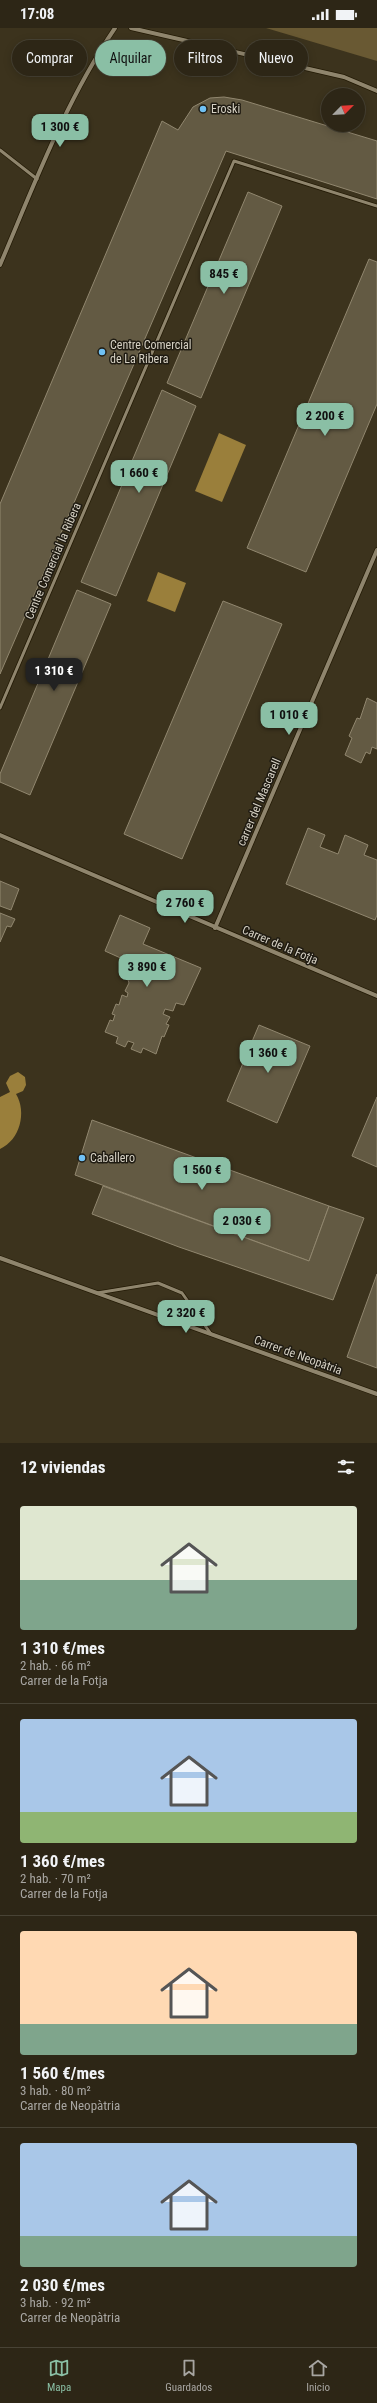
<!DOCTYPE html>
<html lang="es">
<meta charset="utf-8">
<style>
:root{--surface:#2d2616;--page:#352e1f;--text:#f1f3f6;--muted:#a7a5a1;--line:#484335;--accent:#8abfa5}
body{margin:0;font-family:"Roboto Condensed",sans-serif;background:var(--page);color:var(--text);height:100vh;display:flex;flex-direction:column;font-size:15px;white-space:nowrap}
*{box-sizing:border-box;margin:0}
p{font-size:13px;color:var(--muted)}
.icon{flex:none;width:22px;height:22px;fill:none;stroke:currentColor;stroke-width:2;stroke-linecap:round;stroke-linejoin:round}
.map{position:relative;height:1415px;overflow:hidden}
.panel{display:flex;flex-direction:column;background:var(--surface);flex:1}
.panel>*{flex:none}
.hud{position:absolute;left:12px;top:12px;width:353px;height:36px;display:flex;gap:8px}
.needle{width:26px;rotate:66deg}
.buttons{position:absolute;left:321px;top:60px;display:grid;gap:8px}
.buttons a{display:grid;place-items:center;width:44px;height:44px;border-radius:50%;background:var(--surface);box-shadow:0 2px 10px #0003,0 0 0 1px var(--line);font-size:20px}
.price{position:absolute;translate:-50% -34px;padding:0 9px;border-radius:8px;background:var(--accent);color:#111;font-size:13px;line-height:26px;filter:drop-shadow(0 1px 2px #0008)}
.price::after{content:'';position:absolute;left:50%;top:24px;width:12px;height:9px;margin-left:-6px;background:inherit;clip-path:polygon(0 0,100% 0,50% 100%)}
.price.active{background:#222;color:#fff}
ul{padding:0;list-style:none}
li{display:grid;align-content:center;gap:8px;height:212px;padding:0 20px}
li+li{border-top:1px solid var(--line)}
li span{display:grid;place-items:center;height:124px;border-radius:4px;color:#555}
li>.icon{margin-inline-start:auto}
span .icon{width:72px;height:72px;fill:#fffc;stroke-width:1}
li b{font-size:17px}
h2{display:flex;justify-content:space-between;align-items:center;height:48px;padding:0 20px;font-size:17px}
.tag{padding:0 14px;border-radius:18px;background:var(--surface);box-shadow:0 2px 10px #0003,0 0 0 1px var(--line);font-size:14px;line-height:36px}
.tag.active{background:var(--accent);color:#111}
.status{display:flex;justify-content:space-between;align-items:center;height:28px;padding:0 20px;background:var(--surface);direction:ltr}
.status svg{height:11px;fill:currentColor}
.dock{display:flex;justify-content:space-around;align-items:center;height:56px;border-top:1px solid var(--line);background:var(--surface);font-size:11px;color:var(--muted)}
.dock a{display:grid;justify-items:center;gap:2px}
.dock .active{color:var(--accent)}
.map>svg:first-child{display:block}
.green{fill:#695933}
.water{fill:#9a7f3b}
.building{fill:#635a43;stroke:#91876f}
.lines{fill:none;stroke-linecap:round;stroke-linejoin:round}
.lane-casing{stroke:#231a05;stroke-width:4.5}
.street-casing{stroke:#231a05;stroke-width:5.5}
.lane{stroke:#8f856d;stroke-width:3}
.street{stroke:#8f856d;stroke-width:4}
.poi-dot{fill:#70c1f4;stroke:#1f1b12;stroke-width:1.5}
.labels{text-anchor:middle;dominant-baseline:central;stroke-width:3;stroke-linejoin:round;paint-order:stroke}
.poi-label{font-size:12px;fill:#d6d1c4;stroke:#1f1b12;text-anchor:start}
.street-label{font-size:12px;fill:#d6d1c4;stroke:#1f1b12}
</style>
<div class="status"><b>17:08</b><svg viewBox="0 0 49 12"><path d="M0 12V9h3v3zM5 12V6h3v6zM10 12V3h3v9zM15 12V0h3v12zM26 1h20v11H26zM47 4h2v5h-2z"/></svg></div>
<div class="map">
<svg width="377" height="1415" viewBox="0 0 377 1415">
<rect width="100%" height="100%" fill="#3c331d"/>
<!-- green -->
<polygon class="green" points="266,0 377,0 377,33"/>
<!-- water -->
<g class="water">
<polygon points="219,405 246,417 222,474 195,463"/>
<polygon points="158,544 186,555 175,584 147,573"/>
<path d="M18 1044 25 1049 26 1057 23 1063 16 1066C27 1084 20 1112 0 1121V1069L10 1064 6 1055 10 1048Z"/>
</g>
<!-- building -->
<g class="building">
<polygon points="224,69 242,72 377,113 377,171 226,123 0,646 0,476 162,93 178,102 193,79 210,70"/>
<polygon points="248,164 282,178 201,370 167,355"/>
<polygon points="369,231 377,234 377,376 306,544 247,520"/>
<polygon points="162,362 196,378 116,568 81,554"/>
<polygon points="77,562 111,576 30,767 0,754 0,746"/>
<polygon points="223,573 282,596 182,831 124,806"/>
<polygon points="367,670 377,675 377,721 372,719 370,726 366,724 361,735 345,727 352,710 349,708 357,690 360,691"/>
<polygon points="308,800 325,807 320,819 338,826 345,807 368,817 364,827 377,832 377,887 375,892 286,856"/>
<polygon points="0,853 19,861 11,882 0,878"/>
<polygon points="0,885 15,891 11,899 7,898 0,914"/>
<polygon points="120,887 150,900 143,916 201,940 184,977 176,975 173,983 165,981 163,986 170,989 166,996 169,997 164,1009 162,1008 156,1026 143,1020 141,1025 131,1021 134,1015 128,1013 125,1019 116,1015 118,1009 105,1004 110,992 113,993 115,987 112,986 116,976 119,977 122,967 127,969 128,965 125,963 129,955 128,952 136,939 134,936 105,923"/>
<polygon points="259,997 310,1018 277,1095 227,1073"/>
<polygon points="377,1069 377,1139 352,1128"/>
<polygon points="92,1092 329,1178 309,1233 75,1147"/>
<polygon points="103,1158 309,1233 329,1178 364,1190 333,1272 179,1219 92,1186"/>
<polygon points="377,1246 377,1340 347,1329"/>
</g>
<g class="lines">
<!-- lane casing -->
<g class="lane-casing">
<g id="lane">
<polyline points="0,122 37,151"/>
<polyline points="0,680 234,133 377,178"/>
<polyline points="97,1265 158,1255 182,1265 211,1306"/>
</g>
</g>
<!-- street casing -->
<g class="street-casing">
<g id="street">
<polyline points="131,0 344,49 377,63"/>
<path d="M0 237C34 157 66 72 115 0"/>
<polyline points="0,807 377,968"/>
<polyline points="215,900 377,522"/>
<polyline points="0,1230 377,1366"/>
</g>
</g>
<!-- lane -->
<use href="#lane" class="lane"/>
<!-- street -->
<use href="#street" class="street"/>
</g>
<!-- markers -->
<g class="poi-dot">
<circle cx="203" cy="81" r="4"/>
<circle cx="102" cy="324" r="4"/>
<circle cx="82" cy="1130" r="4"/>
</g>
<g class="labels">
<!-- poi labels -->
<g class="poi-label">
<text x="211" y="81">Eroski</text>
<text x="110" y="317">Centre Comercial<tspan x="110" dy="14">de La Ribera</tspan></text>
<text x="90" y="1130">Caballero</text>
</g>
<!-- street labels -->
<g class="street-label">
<text transform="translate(53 533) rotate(-67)">Centre Comercial la Ribera</text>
<text transform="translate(259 774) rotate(-67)">carrer del Mascarell</text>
<text transform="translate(280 917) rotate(23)">Carrer de la Fotja</text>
<text transform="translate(298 1327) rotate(20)">Carrer de Neopàtria</text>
</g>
</g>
</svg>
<div class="buttons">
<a><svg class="needle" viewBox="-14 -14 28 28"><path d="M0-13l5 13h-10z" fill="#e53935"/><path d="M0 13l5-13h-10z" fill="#a7a5a1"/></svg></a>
</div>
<b class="price" style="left:60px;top:120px">1 300 €</b>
<b class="price" style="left:224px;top:267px">845 €</b>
<b class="price" style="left:325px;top:409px">2 200 €</b>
<b class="price" style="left:139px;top:466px">1 660 €</b>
<b class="price active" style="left:54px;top:664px">1 310 €</b>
<b class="price" style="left:289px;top:708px">1 010 €</b>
<b class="price" style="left:185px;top:896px">2 760 €</b>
<b class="price" style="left:147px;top:960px">3 890 €</b>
<b class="price" style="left:268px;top:1046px">1 360 €</b>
<b class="price" style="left:202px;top:1163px">1 560 €</b>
<b class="price" style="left:242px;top:1214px">2 030 €</b>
<b class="price" style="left:186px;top:1306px">2 320 €</b>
<div class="hud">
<a class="tag">Comprar</a>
<a class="tag active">Alquilar</a>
<a class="tag">Filtros</a>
<a class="tag">Nuevo</a>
</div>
</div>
<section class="panel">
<h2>12 viviendas<svg class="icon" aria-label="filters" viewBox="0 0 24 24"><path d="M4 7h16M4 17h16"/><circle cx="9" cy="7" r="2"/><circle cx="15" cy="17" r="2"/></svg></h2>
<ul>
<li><span style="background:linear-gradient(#dfe7d0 60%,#7fa58c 0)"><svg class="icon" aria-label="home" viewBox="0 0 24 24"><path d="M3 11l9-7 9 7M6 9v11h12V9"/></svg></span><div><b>1 310 €/mes</b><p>2 hab. · 66 m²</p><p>Carrer de la Fotja</p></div></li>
<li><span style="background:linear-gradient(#a9c7e8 75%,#8fb573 0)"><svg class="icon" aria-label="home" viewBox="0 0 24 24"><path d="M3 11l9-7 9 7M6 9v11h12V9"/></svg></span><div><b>1 360 €/mes</b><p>2 hab. · 70 m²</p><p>Carrer de la Fotja</p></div></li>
<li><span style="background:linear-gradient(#ffd9b3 75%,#7fa58c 0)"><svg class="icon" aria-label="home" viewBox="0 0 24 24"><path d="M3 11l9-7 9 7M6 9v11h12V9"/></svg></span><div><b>1 560 €/mes</b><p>3 hab. · 80 m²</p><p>Carrer de Neopàtria</p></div></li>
<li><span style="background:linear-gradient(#a9c7e8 75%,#7fa58c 0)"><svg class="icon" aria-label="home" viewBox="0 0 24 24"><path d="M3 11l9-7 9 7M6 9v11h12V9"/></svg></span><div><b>2 030 €/mes</b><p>3 hab. · 92 m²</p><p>Carrer de Neopàtria</p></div></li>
</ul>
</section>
<nav class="dock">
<a class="active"><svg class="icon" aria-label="map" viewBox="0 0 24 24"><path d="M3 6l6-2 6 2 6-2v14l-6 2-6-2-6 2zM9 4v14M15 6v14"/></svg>Mapa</a>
<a><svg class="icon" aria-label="saved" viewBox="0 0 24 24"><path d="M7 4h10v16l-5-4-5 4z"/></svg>Guardados</a>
<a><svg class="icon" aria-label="home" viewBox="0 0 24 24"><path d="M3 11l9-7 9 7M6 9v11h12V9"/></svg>Inicio</a>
</nav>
